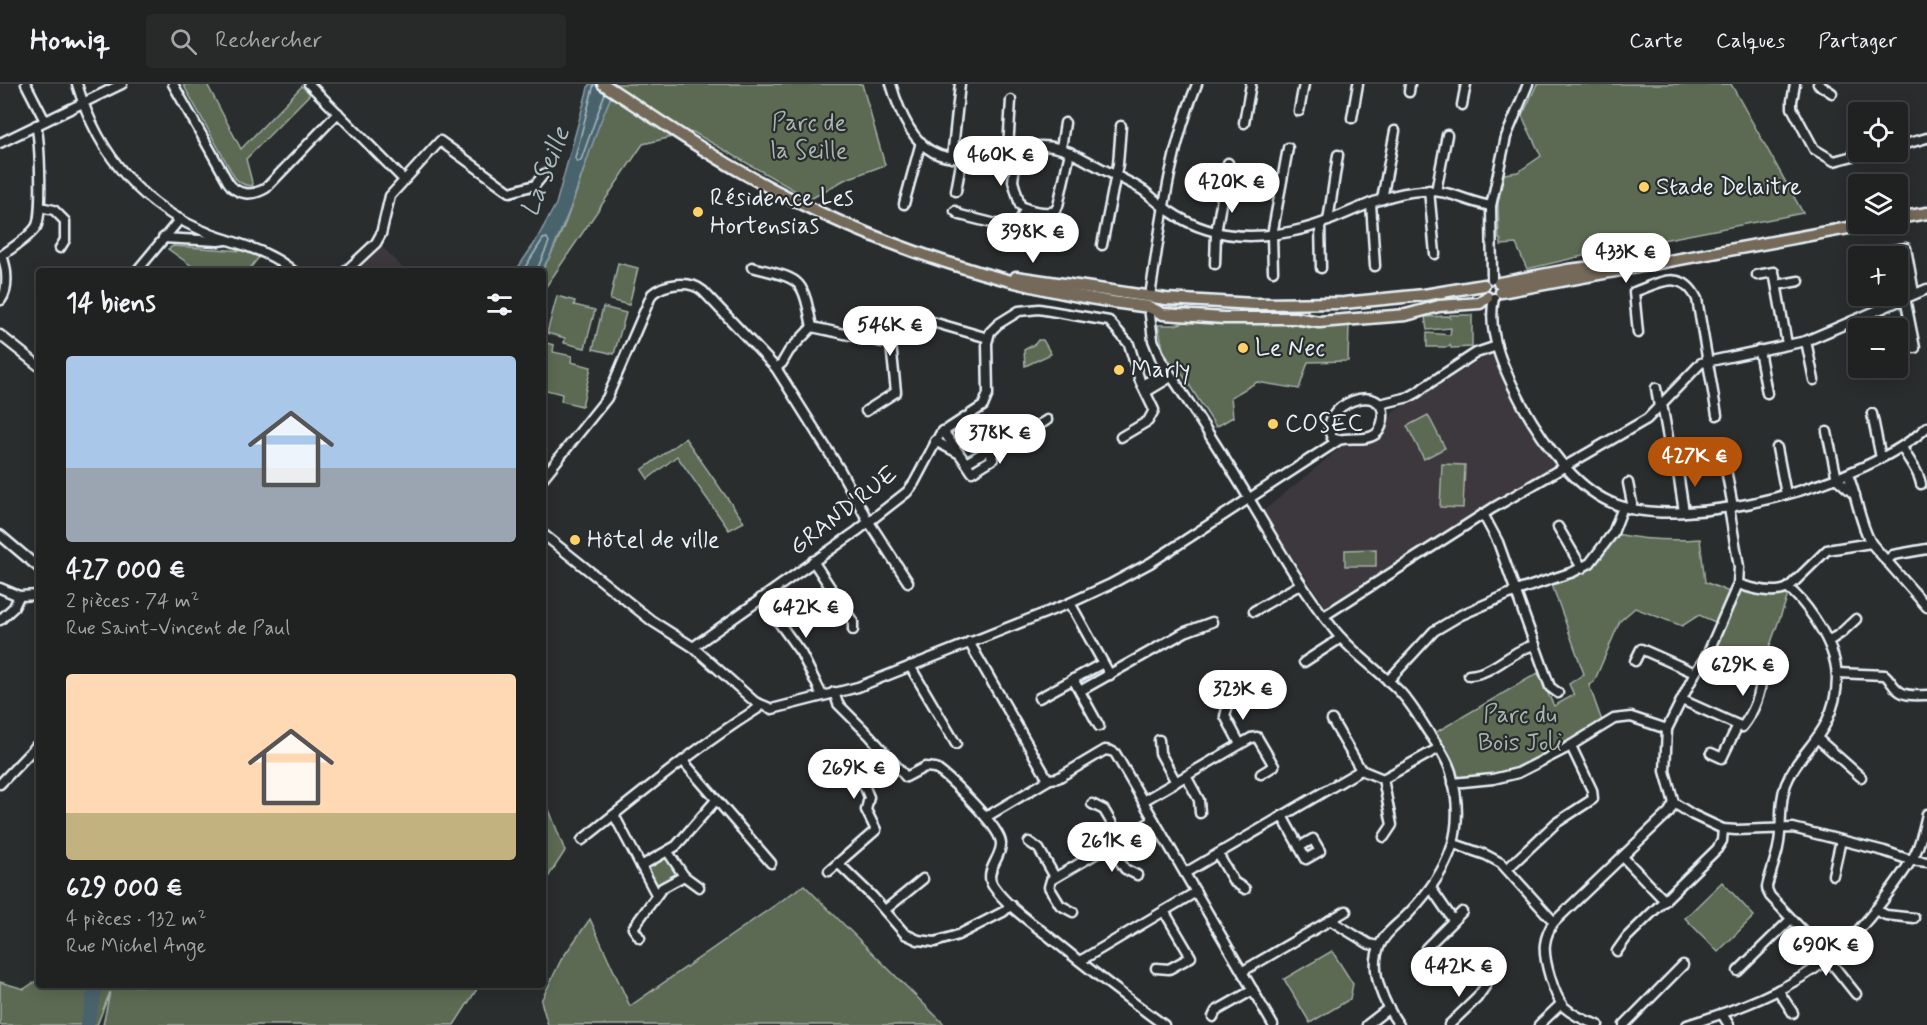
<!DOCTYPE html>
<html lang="fr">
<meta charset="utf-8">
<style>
:root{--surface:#202222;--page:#282a2a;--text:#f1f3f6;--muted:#a2a4a5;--line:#3d3f40;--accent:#b45309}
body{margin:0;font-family:Mynerve,sans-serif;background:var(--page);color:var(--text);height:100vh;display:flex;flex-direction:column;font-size:22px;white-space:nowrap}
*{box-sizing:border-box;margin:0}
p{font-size:20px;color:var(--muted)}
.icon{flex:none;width:33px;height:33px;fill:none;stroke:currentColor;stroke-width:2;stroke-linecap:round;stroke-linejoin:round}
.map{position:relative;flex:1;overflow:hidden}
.sheet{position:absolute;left:36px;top:184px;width:510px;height:720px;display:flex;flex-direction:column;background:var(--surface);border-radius:6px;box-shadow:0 3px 15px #0003,0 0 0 2px var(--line)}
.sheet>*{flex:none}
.fabs{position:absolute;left:1848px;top:18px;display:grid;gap:12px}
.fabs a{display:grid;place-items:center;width:60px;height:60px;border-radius:6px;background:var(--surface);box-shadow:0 3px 15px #0003,0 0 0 2px var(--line);font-size:30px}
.price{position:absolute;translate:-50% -51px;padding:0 14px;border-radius:21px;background:#fff;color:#222;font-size:20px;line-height:39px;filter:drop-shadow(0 2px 3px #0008)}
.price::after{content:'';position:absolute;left:50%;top:36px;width:18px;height:14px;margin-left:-9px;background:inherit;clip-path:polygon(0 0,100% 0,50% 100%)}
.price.current{background:var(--accent);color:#fff}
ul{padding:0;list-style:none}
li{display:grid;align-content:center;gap:12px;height:318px;padding:0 30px}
li span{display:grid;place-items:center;height:186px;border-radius:6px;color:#555}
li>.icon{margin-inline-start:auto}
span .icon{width:108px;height:108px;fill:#fffc;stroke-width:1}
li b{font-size:26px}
h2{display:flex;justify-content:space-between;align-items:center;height:72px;padding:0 30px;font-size:26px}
header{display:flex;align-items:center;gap:36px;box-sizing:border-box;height:84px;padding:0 30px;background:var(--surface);border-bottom:2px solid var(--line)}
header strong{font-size:28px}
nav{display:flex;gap:33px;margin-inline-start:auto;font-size:21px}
.search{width:420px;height:54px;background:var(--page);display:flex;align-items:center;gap:15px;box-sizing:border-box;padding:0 21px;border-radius:6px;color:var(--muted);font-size:22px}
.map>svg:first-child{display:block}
.built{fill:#3c393d}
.green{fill:#5b6b53;stroke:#a2aea6;stroke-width:1.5}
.water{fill:#49646d;stroke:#899ca5;stroke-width:1.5}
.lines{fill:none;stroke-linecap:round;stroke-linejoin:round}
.shore{stroke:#a8b9c0;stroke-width:1.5}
.river{stroke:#49646d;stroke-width:14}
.minor-casing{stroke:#e8f1f8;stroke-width:13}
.major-casing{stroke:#e8f1f8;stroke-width:15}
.minor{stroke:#2a2d2e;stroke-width:8}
.major{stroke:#746a5a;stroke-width:10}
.poi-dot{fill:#ffd166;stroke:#2a2d2e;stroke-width:2}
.labels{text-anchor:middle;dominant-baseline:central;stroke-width:4.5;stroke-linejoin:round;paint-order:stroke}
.park-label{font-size:24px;fill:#a9b5ae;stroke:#2a2d2e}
.poi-label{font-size:24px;fill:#e8f1f8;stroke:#2a2d2e;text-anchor:start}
.street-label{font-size:24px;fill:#e8f1f8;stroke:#2a2d2e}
.water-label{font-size:26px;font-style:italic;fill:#a8b9c0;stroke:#2a2d2e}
</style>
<header>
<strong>Homiq</strong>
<div class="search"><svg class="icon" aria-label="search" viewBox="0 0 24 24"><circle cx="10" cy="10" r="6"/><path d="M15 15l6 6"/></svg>Rechercher</div>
<nav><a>Carte</a><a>Calques</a><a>Partager</a></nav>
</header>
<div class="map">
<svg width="1927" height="941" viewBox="0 0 1927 941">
<rect width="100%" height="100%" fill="#2a2d2e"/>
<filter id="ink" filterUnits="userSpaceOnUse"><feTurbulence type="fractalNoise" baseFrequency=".0167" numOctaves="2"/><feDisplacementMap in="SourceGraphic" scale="12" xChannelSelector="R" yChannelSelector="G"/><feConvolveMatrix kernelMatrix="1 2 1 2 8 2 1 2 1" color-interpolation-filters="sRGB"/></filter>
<g filter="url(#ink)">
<!-- built -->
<g class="built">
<polygon points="381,161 405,187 351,188 363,176"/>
<polygon points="1491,269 1510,307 1557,379 1326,523 1262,428 1345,360 1381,356 1393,328"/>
</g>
<!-- green -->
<g class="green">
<path d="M183 0H207L241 65 302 2 310 10 246 75 253 102C245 102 240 100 235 94Z"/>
<path d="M616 0H862L885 81 844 96 807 117 801 110 693 48 643 60 543 207V188H541C577 130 586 60 616 0Z"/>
<polygon points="1537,0 1731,0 1803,129 1600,168 1527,185 1516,160 1501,161 1501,156 1499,155 1498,119 1504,90 1518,88 1541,72 1522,32 1523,27 1525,26"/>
<polygon points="173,162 243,167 259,173 248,187 199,187 168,165"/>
<polygon points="618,179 638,184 629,221 610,216"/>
<polygon points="557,212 575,217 574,221 595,226 585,264 564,259 565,254 547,249"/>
<polygon points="603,223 626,229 614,270 593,265"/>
<polygon points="1450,231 1472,231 1472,263 1451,264 1450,261 1448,263 1427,263 1427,249 1450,251 1451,244 1427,246 1425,233 1448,232 1450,234"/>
<polygon points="1192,236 1290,240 1310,244 1349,242 1348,277 1308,278 1299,305 1257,298 1231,313 1233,333 1216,343 1177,282 1172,281 1163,265 1158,241 1175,241"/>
<polygon points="1038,256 1043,256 1051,270 1025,282 1024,266 1035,260"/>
<polygon points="543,258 554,261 553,268 572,272 571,278 591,283 582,322 561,317 562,310 543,305 545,299 543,298"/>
<polygon points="1428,331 1445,364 1424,375 1407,342"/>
<polygon points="685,354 744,438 729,446 677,372 648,395 642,386"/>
<polygon points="1442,380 1465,381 1463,424 1440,423"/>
<path d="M1616 450C1645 456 1671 457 1700 455L1705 498 1734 510 1738 500 1748 503 1788 504 1787 514 1764 578 1750 588 1707 571 1720 540 1699 531 1682 542 1635 524 1620 537 1594 598 1589 601 1603 640 1518 689 1453 699 1431 651 1538 589 1554 622 1574 611 1569 600 1584 590 1551 498 1593 481Z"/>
<polygon points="1376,465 1376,482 1345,482 1345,466"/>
<polygon points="543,710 565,767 543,801"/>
<polygon points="668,768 684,792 656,810 641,782"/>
<polygon points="1722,798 1754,832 1718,868 1685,834"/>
<polygon points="804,801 945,941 548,941 541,917 561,876 590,835 630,922"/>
<polygon points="1332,867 1353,900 1350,915 1310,939 1284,895"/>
<polygon points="39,895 39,902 479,902 454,941 103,941 110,908 97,941 0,941 0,898 24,905"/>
</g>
<!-- water -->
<polygon class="water" points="589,0 616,0 598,44 570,125 550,172 541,187 515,188 534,160 556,120"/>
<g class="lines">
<!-- shore -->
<g class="shore">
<polyline points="594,0 575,74 577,78 581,76 605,9"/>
<polyline points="522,188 543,155 547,154 549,158 536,188"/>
</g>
<!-- river -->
<polyline class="river" points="87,941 96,902"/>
<!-- minor casing -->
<g class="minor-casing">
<g id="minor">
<polyline points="26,0 45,37"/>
<path d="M77 0C98 70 141 123 211 150 240 161 269 166 294 188"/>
<path d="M173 0 228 98C237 112 253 112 266 104L338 29"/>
<polyline points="309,0 404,96"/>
<path d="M891 0C898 24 910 56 933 68 967 87 1018 54 1058 64 1071 67 1083 75 1095 81 1111 90 1129 97 1144 107 1152 113 1160 121 1169 127 1192 143 1221 152 1250 152 1276 152 1306 146 1330 136 1360 124 1388 109 1421 107 1449 105 1466 118 1491 122"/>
<polyline points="1795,0 1792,17 1792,24 1814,65 1834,77 1868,68"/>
<polyline points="1818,0 1832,9"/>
<polyline points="1409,8 1410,0"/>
<polyline points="1462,21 1466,0"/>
<polyline points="1299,27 1304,0"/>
<polyline points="1352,34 1358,0"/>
<polyline points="1244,39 1251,0"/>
<polyline points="0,59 122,0"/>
<polyline points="1898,62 1927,54"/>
<path d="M1017 63 1013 97 1020 121C1029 127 1046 130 1055 127L1058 122 1070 68"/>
<polyline points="1061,64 1065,39"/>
<polyline points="1008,65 1011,16"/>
<polyline points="952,74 960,0"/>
<polyline points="1429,106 1435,170"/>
<polyline points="956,107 962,74"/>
<polyline points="1436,107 1447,51"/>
<polyline points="1382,115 1395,47"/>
<polyline points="1371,119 1375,182"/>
<polyline points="904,120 921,58"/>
<polyline points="40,123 54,126 65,137 65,156 60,164"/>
<path d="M955 127 960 131 1008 143C1018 142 1022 134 1025 125"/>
<polyline points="1328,137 1338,71"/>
<polyline points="1320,140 1321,184"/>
<polyline points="163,154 218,157 226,156"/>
<polyline points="1102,161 1118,80 1121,42"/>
<polyline points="1861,172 1906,164 1914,209"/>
<path d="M0 173C11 164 28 155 36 143 43 133 40 55 36 41"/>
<polyline points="1215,180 1216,149 1228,79"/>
<path d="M752 183C802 196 802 192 812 243"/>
<polyline points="1273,187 1272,151 1288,64"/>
<polyline points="136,188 180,135"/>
<polyline points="345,188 376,159 381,150 390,112 440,57 510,108 535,101 544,90"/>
<polyline points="1757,191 1774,188 1787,260"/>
<polyline points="1492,195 1491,122 1506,53 1528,0"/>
<polyline points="1777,201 1799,197"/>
<path d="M1150 212C1161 141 1169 67 1197 0"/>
<path d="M1494 214C1486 251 1506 290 1523 322 1543 357 1572 401 1610 418 1683 452 1872 397 1927 343"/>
<polyline points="1905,214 1915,264"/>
<path d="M1 216C9 205 7 184 2 172"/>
<path d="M1149 223 1153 256 1161 276C1187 316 1214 357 1239 398 1269 447 1296 498 1332 543 1350 567 1376 584 1397 605 1410 617 1419 634 1429 649 1437 660 1447 675 1451 688 1467 747 1450 785 1410 828 1401 838 1385 848 1380 861 1368 886 1384 920 1399 941"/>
<path d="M1638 249 1634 208C1659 199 1682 184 1697 215L1717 331"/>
<polyline points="0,251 39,282"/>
<polyline points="1806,257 1814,296"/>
<polyline points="1759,266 1767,309"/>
<polyline points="776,284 782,279 789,267 812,243 891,260 929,237 988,254"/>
<polyline points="1142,301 1167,287"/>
<polyline points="1656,304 1659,323"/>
<polyline points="1146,308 1171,293"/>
<polyline points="1380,320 1409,313 1418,308 1424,303 1476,269 1497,262"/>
<polyline points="1662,320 1668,354"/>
<polyline points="866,327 896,308 891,260"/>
<polyline points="1872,330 1881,374"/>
<polyline points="943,347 966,379 988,366 991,371 1047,336"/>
<polyline points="1827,348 1837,395"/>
<polyline points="935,357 958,369"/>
<path d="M1902 363C1908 376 1919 387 1921 400"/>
<polyline points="1777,364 1786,410"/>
<polyline points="966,379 972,388 993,375 991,371"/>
<polyline points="1725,380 1733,423"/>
<polyline points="1677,382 1684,428"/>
<path d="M1848 391C1857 412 1859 438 1871 459L1927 523"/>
<path d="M543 394 607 314 652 210C665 199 690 196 703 207L776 284 840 386 867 435 908 498"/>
<polyline points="1837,395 1855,411"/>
<polyline points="1628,399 1632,419 1631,425"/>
<polyline points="1729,424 1739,483 1738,500 1707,571 1695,589 1667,645 1665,687 1674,719 1693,731 1723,745 1736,746 1793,744 1884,767 1910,776 1927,778"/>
<polyline points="1483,430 1498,458 1550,603 1558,609"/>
<polyline points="1558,443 1582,484"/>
<path d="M543 450 652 537 693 563 755 618 772 625 858 603 1070 519 1109 501 1150 479 1339 356C1351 352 1365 358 1376 350 1381 346 1382 340 1383 334 1386 295 1315 321 1332 354L1339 356"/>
<polyline points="0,451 39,484"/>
<polyline points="813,477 853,538 853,546"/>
<polyline points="1886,477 1893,471 1927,465"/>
<path d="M1738 500C1753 505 1774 511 1788 504L1827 466 1871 459"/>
<polyline points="0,504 19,512 39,511"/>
<path d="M1788 504C1799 512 1807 523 1815 535 1838 570 1845 599 1826 639 1815 661 1795 676 1786 700 1778 720 1783 743 1778 764 1777 771 1767 800 1767 803 1767 807 1769 809 1770 812L1821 866 1856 910"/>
<polyline points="761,514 801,569 822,611"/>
<polyline points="1070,519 1110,591"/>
<polyline points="1254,527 1301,500"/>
<polyline points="1324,532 1493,424 1647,335 1701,279 1806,257 1927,205"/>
<polyline points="0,536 14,523 19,512"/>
<polyline points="1829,557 1841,549 1856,535"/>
<polyline points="969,558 1047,694 1050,695 1058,694 1105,666 1111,667 1115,669 1273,941"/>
<polyline points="693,563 857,447 907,408 914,399 940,350 983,322 988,310 987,259 990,248 998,240 1019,227 1039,225 1109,237 1129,260 1140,297 1154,326 1148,337 1121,353"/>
<polyline points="1635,577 1641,565 1695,589"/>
<polyline points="1304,578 1341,554"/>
<polyline points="910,582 956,660"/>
<path d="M1837 589 1885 591C1891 596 1892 602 1898 606 1905 613 1918 611 1927 611"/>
<path d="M1469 591C1494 590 1511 566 1535 561"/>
<polyline points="1073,595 1099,642"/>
<polyline points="1388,597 1434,547 1461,531 1516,507 1573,488 1590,479 1613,449 1623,423"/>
<polyline points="1080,607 1185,548 1212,538"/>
<path d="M834 608 838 620 870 652 906 693 925 683 935 684C950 694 1000 743 1001 759 1002 774 983 787 993 802 1006 821 1029 837 1047 851 1085 882 1124 912 1164 941"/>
<polyline points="1039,614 1103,579"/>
<polyline points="1230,615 1225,632 1240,660"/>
<path d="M1682 616 1742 643C1754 628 1761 608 1762 589"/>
<polyline points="1332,636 1361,686"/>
<polyline points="1817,654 1861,693"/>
<polyline points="1159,656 1160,669 1176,698"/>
<polyline points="1711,669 1722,674 1738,641"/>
<polyline points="683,677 771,779"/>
<polyline points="1186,692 1199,716 1200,729"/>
<polyline points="1383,695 1392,741 1384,753"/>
<polyline points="1453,699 1493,695 1518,689 1565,665 1614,635 1631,633 1667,645"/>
<polyline points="0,700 39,659"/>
<polyline points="1143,717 1251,654 1257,653 1274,682 1261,690"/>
<polyline points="1092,720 1104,726 1121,755"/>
<polyline points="614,731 656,810"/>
<polyline points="1282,732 1306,775 1320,767 1313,755 1299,763"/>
<polyline points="986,733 1050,695"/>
<path d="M582 756C639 711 695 664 757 625L760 621"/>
<polyline points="1029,758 1039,765 1055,793"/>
<polyline points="1454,760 1486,771 1501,779 1554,838"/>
<polyline points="1110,761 1125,785 1137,791"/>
<polyline points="1218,770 1234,798 1245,805"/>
<polyline points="1623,773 1665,817"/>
<polyline points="838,779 873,813 905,850 918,856 935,858 958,851 1003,828 1011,821"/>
<polyline points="641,782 676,762 716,716"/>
<polyline points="1507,785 1556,739 1593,715 1592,706 1571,662"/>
<polyline points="829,787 876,746 866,726 869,713 853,675"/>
<polyline points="1185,789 1361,686 1383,695 1439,664"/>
<polyline points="1833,791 1841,756"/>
<polyline points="684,792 699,803"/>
<polyline points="1431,804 1453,836"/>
<polyline points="885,826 923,795"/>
<polyline points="1875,826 1886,831 1914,834"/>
<polyline points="1073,828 1060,821 1049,803 1051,796 1154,736"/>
<polyline points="1330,836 1369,860 1379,862"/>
<polyline points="640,854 633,844 662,804 684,792 668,768"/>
<polyline points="1426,864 1462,828"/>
<polyline points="1617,867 1627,853 1717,765 1722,757 1723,745"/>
<polyline points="1080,877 1196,808"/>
<polyline points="1156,884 1169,885 1191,873 1164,827"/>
<polyline points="1243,887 1346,827"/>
<polyline points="1738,887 1791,835"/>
<polyline points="1778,906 1793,929"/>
<polyline points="1722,930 1729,941"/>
<polyline points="1213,933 1216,927 1253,906"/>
<polyline points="1367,941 1389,924"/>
<polyline points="1449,941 1477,914 1486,901"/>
<polyline points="1539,941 1561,920"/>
<path d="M1598 941C1586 937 1574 932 1564 923 1554 912 1543 875 1545 860 1546 852 1549 845 1554 838L1669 728 1674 719"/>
<polyline points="1624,941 1683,881"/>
<path d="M1687 941C1736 926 1787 907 1828 875 1849 859 1868 836 1884 815 1895 800 1906 786 1915 770 1921 758 1924 743 1927 730"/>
</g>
</g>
<!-- major casing -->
<g class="major-casing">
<g id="major">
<path d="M603 0C650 30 696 63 745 90 868 160 1008 206 1149 223L1163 230 1224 234H1295L1319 238 1406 231 1439 222 1480 219 1487 213"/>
<polyline points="1898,134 1927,129"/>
<polyline points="1016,193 1166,215 1255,220 1344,219 1424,211 1484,201"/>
<polyline points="1499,199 1568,186 1626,179"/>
<polyline points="1501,208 1870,140"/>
</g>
</g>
<!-- minor -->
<use href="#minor" class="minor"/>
<!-- major -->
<use href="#major" class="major"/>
</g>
</g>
<!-- markers -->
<g class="poi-dot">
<circle cx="1644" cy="103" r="6"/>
<circle cx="698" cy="128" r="6"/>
<circle cx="1243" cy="264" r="6"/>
<circle cx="1119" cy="286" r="6"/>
<circle cx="1273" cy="340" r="6"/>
<circle cx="575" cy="456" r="6"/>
</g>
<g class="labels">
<!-- park labels -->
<g class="park-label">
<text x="809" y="39">Parc de<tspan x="809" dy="28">la Seille</tspan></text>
<text x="1520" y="631">Parc du<tspan x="1520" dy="28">Bois Joli</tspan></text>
</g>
<!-- poi labels -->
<g class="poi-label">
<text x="1656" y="103">Stade Delaitre</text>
<text x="710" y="114">Résidence Les<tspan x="710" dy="28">Hortensias</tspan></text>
<text x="1255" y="264">Le Nec</text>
<text x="1131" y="286">Marly</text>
<text x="1285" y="340">COSEC</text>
<text x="587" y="456">Hôtel de ville</text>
</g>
<!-- street labels -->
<g class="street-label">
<text transform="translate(844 427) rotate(-38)">GRAND'RUE</text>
</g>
<!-- water labels -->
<g class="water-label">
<text transform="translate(546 88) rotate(-69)">La Seille</text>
</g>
</g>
</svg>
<div class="fabs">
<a><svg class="icon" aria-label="locate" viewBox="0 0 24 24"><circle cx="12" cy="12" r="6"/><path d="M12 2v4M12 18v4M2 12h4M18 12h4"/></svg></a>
<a><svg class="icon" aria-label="layers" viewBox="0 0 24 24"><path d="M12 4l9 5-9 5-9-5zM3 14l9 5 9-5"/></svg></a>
<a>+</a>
<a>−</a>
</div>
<b class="price" style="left:1001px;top:103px">460K €</b>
<b class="price" style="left:1232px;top:130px">420K €</b>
<b class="price" style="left:1033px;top:180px">398K €</b>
<b class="price" style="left:1626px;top:200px">433K €</b>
<b class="price" style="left:890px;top:273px">546K €</b>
<b class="price" style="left:1000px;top:381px">378K €</b>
<b class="price current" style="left:1695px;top:404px">427K €</b>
<b class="price" style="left:806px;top:555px">642K €</b>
<b class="price" style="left:1743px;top:613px">629K €</b>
<b class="price" style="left:1243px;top:637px">323K €</b>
<b class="price" style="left:854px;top:716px">269K €</b>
<b class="price" style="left:1112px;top:789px">261K €</b>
<b class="price" style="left:1826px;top:893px">690K €</b>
<b class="price" style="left:1459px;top:914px">442K €</b>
<section class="sheet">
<h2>14 biens<svg class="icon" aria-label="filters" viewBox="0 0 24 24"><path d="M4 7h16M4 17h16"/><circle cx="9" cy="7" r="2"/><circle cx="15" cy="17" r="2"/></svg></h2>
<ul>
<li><span style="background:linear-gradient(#a9c7e8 60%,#9aa5b1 0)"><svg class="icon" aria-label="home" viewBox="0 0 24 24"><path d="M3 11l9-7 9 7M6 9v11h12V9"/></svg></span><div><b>427 000 €</b><p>2 pièces · 74 m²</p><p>Rue Saint-Vincent de Paul</p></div></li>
<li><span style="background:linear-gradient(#ffd9b3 75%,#c2b280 0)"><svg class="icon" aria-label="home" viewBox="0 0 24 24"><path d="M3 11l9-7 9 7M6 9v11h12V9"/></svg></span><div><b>629 000 €</b><p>4 pièces · 132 m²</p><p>Rue Michel Ange</p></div></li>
</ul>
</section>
</div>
